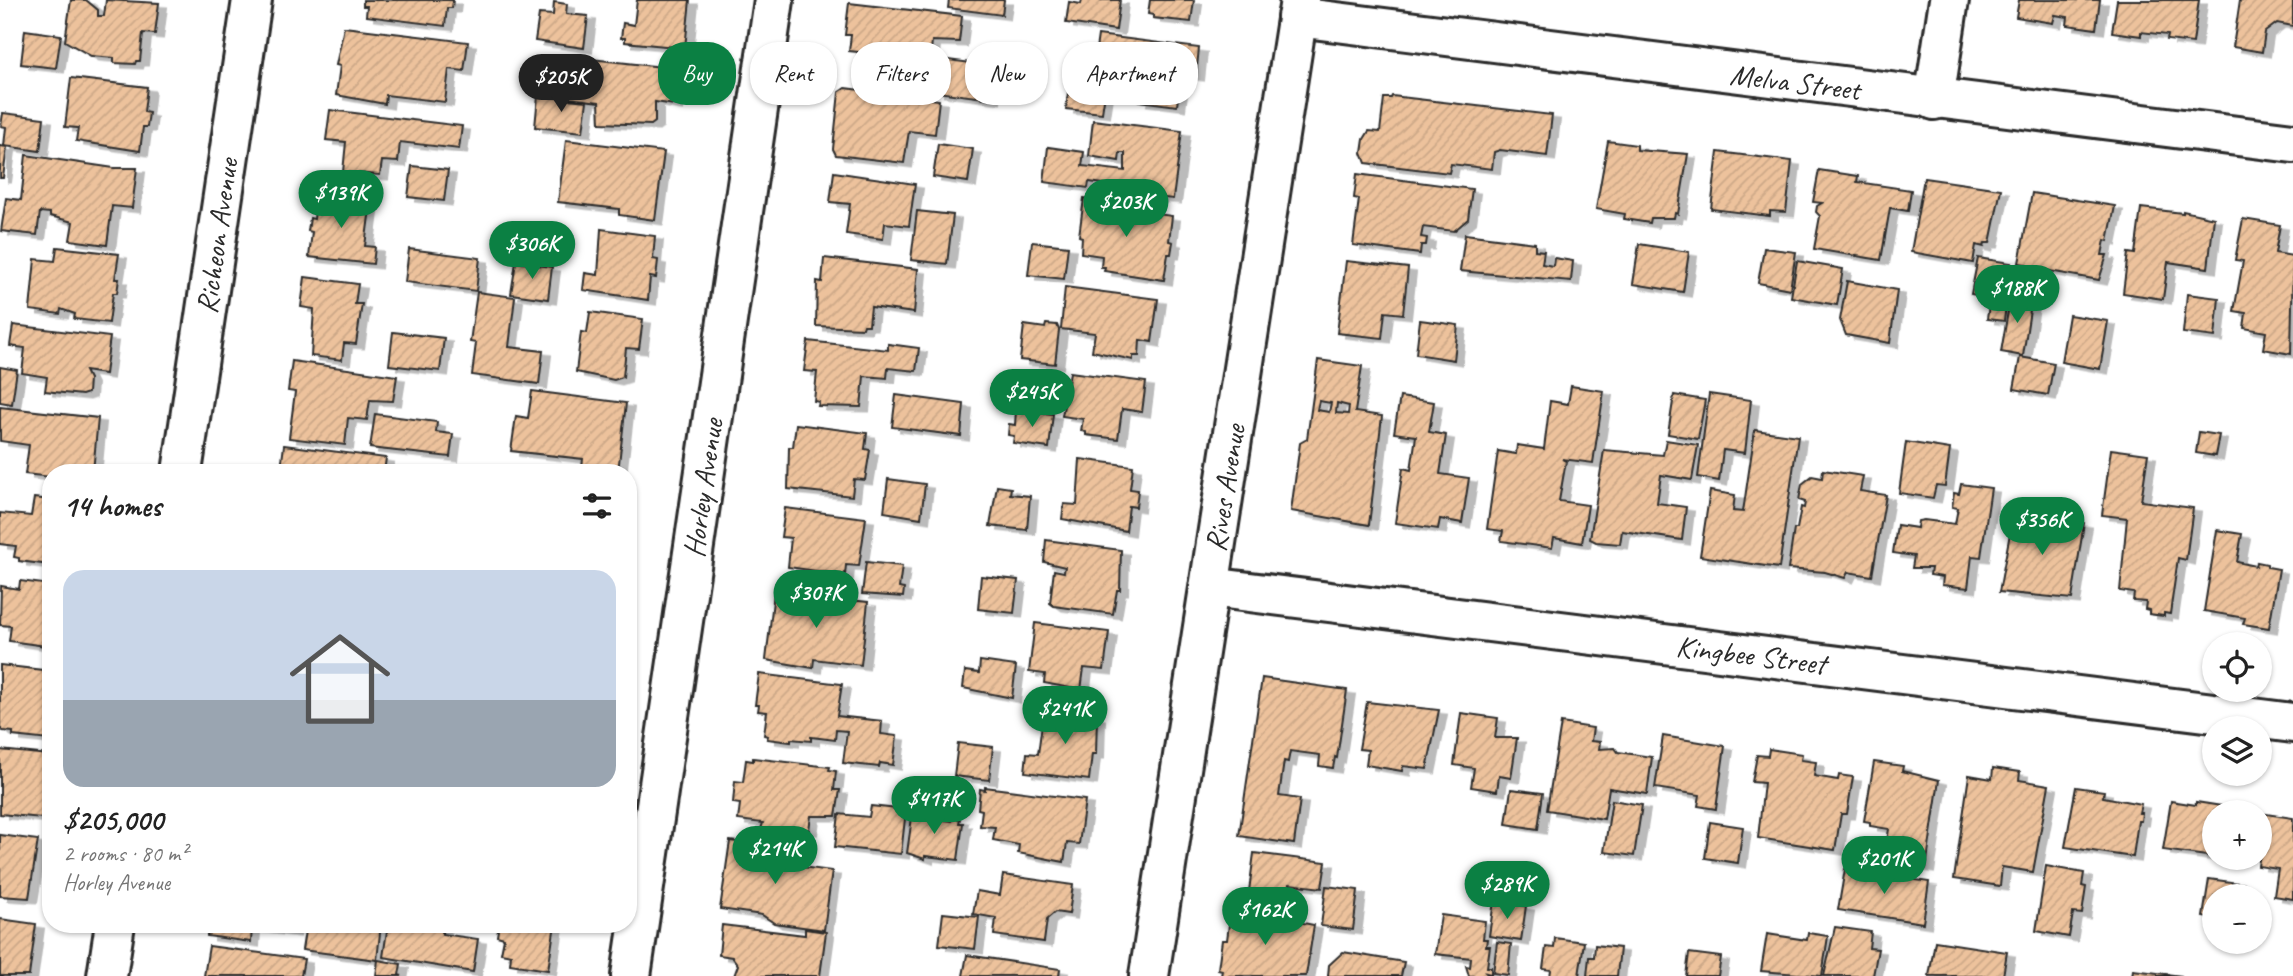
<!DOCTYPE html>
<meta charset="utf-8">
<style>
:root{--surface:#fff;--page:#f2f2f2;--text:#222;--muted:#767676;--line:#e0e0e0;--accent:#0b8043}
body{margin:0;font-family:Caveat,sans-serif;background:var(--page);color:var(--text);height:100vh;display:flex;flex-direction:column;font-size:26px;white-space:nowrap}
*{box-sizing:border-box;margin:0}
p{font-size:23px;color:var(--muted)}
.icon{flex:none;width:38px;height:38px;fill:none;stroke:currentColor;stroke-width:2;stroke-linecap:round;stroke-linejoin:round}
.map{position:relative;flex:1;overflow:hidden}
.side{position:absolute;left:42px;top:464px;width:595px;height:469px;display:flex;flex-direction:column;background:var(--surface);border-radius:28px;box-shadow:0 2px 5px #0004}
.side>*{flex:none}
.guide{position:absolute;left:658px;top:42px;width:665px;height:63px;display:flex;gap:14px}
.controls{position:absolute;left:2202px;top:632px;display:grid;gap:14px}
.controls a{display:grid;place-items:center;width:70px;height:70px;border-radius:50%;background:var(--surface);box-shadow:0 2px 5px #0004;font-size:35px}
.price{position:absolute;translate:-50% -60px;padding:0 16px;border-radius:24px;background:var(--accent);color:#fff;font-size:23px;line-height:46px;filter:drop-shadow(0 2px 4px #0008)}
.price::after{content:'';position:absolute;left:50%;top:42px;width:21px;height:16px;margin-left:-10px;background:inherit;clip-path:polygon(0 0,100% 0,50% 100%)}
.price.selected{background:#222;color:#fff}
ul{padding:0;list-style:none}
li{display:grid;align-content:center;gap:14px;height:371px;padding:0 21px}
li+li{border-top:2px solid var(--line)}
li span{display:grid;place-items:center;height:217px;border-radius:21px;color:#555}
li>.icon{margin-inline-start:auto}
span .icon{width:126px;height:126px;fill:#fffc;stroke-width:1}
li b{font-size:30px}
h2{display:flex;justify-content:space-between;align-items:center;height:84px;padding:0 21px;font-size:30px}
.chip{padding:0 24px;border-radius:28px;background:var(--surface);box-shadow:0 2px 5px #0004;font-size:24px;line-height:63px}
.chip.selected{background:var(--accent);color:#fff}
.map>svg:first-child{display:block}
.building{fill:url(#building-hatch);stroke:#2b2b2b;stroke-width:2;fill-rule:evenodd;filter:url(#shadow)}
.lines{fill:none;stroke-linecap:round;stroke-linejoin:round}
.minor-casing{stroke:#2b2b2b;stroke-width:44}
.minor{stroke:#fff;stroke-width:38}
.labels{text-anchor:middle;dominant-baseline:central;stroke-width:5;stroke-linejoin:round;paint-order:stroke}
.street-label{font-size:30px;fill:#2b2b2b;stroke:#fff}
</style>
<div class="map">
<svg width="2293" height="976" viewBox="0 0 2293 976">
<defs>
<pattern id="building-hatch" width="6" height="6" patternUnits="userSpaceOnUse" patternTransform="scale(1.75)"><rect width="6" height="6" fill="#edc29c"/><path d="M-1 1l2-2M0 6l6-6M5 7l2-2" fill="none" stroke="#cba787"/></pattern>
<filter id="shadow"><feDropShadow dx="8" dy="4.5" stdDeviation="0" flood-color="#0004"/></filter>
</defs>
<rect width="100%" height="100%" fill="#fff"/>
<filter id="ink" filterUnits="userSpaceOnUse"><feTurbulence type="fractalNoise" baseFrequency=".0143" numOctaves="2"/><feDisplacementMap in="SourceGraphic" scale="14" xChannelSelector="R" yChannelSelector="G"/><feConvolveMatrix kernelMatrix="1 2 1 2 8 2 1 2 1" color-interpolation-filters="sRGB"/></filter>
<g filter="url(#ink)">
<!-- building -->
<g class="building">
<polygon points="71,0 86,0 98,10 98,16 104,16 106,0 159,3 155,34 143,33 140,61 136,61 135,64 114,63 114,58 91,56 65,41"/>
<polygon points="363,0 453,0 452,8 447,8 445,26 366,16 367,6 363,6"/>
<polygon points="637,0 690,0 685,48 625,42 625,38 621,38 623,23 634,25"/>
<polygon points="949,0 1004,0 1002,15 948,8"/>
<polygon points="1082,0 1120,0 1116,30 1066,23 1069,2 1081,4"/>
<polygon points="1150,0 1194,0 1191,22 1153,18 1153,15 1148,14"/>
<polygon points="2019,0 2100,0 2096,29 2067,25 2068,17 2055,15 2053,23 2016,17"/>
<polygon points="2117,0 2199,0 2193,43 2167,40 2168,35 2141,32 2141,36 2112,32"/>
<polygon points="2240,0 2293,0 2293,26 2277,23 2265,32 2262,52 2233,47"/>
<polygon points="554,2 567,4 566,14 588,16 584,48 535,41 539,14 553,15"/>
<polygon points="849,3 962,16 959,42 932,41 930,61 920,59 918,73 866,67 868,53 849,51 851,35 845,35"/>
<polygon points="344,27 468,42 464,71 449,69 445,102 386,95 385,104 336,95 340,66 336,65"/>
<polygon points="25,30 61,35 56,68 21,64"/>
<polygon points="1098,35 1199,48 1196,76 1181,74 1177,106 1139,101 1140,97 1133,96 1128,90 1115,88 1118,67 1094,63"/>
<polygon points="573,57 680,69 675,105 655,102 655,122 651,125 600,123 599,102 568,98"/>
<polygon points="940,59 996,66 992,99 936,92"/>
<polygon points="1070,76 1107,80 1102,113 1066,109"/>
<polygon points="71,78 147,87 144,112 149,113 147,127 143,127 140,151 76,141 78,128 65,127"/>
<polygon points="845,88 939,100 935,134 909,131 904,163 836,155 833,149 839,92"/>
<polygon points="538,96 587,101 583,132 535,127"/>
<polygon points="1392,96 1552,115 1547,156 1500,150 1494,152 1492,169 1451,164 1449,173 1366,163 1362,153 1364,139 1369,131 1380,132 1384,98 1391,98"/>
<polygon points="330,110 462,126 459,149 400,142 398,162 382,161 380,175 343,172 346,142 326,140"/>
<polygon points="3,113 44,118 40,151 4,146 6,127 1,126"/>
<polygon points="1093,120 1182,131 1173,199 1137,195 1138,189 1089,182 1088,188 1044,182 1048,147 1084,152 1082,166 1125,171 1125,153 1120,153 1119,161 1089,156"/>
<polygon points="566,140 664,152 655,220 619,215 619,209 558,202"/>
<polygon points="1608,141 1637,145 1637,150 1688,154 1678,214 1675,213 1674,218 1651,218 1650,223 1624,219 1625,214 1596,209"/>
<polygon points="938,144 973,149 968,182 933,177"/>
<polygon points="0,146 7,147 3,178 0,178"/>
<polygon points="1718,152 1792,161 1786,212 1770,211 1770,216 1711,209"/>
<polygon points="26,155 114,168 137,168 132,208 112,206 107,245 70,240 73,222 50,216 50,213 40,212 37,235 1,231 6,198 21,200"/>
<polygon points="412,166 448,170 444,201 408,197"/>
<polygon points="1819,170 1858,176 1857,182 1911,190 1908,211 1890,208 1881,260 1814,249 1820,216 1816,212 1817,206 1822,203 1813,202"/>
<polygon points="834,172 915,184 909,226 885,223 883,239 846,234 850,204 830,202"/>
<polygon points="1357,174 1472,189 1468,219 1454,231 1423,227 1421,237 1427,238 1426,245 1421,245 1420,254 1353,245 1359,199 1354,198"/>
<polygon points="1924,178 2001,189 1990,243 1985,243 1984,247 1976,245 1973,263 1911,252"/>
<polygon points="2032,193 2115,206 2108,241 2105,240 2102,255 2107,255 2099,280 2044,270 2041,283 2023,279 2026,264 2019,263"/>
<polygon points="317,194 371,201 365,246 375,247 373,264 309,257 312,232 308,231 310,218 314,219"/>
<polygon points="1084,198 1123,203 1122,209 1172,216 1169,241 1173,242 1171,254 1168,254 1164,280 1104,271 1105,267 1101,267 1102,256 1081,253 1082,237 1079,236"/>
<polygon points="2141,208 2183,213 2183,211 2214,218 2208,268 2168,262 2163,299 2123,293 2128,253 2135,254"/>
<polygon points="917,211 953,215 947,264 911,260"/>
<polygon points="2243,219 2280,225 2275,253 2293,256 2291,354 2263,349 2266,332 2244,328 2246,313 2234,311 2243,261 2235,260"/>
<polygon points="601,229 655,236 653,259 658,260 656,278 650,277 648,300 583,290 585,273 598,275"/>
<polygon points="1465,234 1535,243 1535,250 1544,251 1542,264 1553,266 1554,258 1573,261 1571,281 1460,271"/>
<polygon points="1032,242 1068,246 1064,279 1028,275"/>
<polygon points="1639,244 1689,252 1683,292 1633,284"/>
<polygon points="57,247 119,254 115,279 119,279 117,293 113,293 109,323 74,319 75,314 61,309 60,314 30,310 35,259 55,261"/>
<polygon points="1764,248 1796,252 1790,289 1758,283"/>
<polygon points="409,249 480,258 476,291 405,282"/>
<polygon points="824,258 918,269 914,313 871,307 869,325 864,325 863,328 816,326 817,281 822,282"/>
<polygon points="1978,258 2011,263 2004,321 1987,319 1990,298 1971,294"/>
<polygon points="1346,261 1408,268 1403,314 1385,312 1382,338 1337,333"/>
<polygon points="1797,261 1843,269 1837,305 1791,297"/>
<polygon points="516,262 552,267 548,299 511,294"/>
<polygon points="305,277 358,284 355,304 362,304 356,344 344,343 342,360 311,356 314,309 301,307"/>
<polygon points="1847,281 1897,290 1890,343 1846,335 1840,320"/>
<polygon points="1065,287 1158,299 1152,342 1140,340 1139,356 1133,356 1133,360 1092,351 1095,333 1061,329"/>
<polygon points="477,292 515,297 509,347 543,351 539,384 472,375 476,343 470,342"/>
<polygon points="2011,294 2032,297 2023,356 2001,352"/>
<polygon points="2187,294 2219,298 2215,337 2183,333"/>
<polygon points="590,312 643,319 639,349 626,348 623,377 614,380 576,372 581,332 587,333"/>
<polygon points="2069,315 2108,321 2100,369 2061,362"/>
<polygon points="1420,320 1458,325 1454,360 1416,354"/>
<polygon points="1046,324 1057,325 1059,330 1055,364 1020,360 1024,325 1045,328"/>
<polygon points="13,325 110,337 105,374 85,371 89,379 88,393 82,395 45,391 47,377 22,373 25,348 10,346"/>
<polygon points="393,332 444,338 440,371 389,365"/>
<polygon points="808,341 888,350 888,344 919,348 916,371 888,368 887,378 864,376 861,407 818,406 819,402 814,401 817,372 804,371"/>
<polygon points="2020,357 2054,363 2048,395 2014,389"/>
<path d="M1318 360 1362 366 1355 412 1382 416 1369 525 1291 511 1300 443 1307 439ZM1319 401 1331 403 1329 412 1317 410ZM1337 403 1349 406 1348 414 1336 413Z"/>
<polygon points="292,361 397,376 393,401 370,400 367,420 348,418 345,445 289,438 295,392 288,391"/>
<polygon points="0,367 17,370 12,404 0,402"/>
<polygon points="1070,372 1146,382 1142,412 1122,409 1118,439 1086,435 1086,432 1081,431 1083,419 1062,416"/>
<polygon points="1571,386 1604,391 1593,463 1562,459 1566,461 1559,501 1588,505 1582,543 1554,538 1552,548 1501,541 1503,531 1487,529 1498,451 1516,454 1517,445 1544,449 1550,401 1568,404"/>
<polygon points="532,391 626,403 618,472 582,467 583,459 511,451 516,416 528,418"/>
<polygon points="1709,394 1751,400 1745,453 1723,450 1719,481 1698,477"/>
<polygon points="896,395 964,404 961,436 892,427"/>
<polygon points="1674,395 1705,400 1698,439 1668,434"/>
<polygon points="1400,397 1434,402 1429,432 1446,435 1440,474 1469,478 1462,523 1440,519 1438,529 1395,523 1403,468 1411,470 1416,436 1394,433"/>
<polygon points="0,407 98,418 93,472 51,472 51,477 25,474 29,445 0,441"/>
<polygon points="1016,410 1053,414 1049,448 1013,443 1014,436 1008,435 1009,424 1015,425"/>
<polygon points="375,414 437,422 436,432 453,434 450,457 370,448"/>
<polygon points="796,424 867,433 865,449 870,450 865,480 854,479 852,496 788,489 789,447 793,447"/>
<polygon points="1755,430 1798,436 1779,568 1700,556 1710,491 1735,495 1733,511 1743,512"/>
<polygon points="2199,432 2219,435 2215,456 2196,453"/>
<polygon points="1666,440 1698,445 1692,480 1661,475 1657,503 1686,507 1682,540 1622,531 1620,544 1596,542 1590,539 1604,450 1663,455"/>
<polygon points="1906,442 1950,449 1945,486 1936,485 1933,498 1899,493"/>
<polygon points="284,445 386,458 384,472 276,472 277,469 281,469"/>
<polygon points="2111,449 2148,454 2141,501 2193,508 2186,560 2178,558 2170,614 2164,613 2164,616 2149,614 2149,610 2145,609 2146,602 2133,601 2134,593 2120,591 2127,518 2102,515"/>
<polygon points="1080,459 1133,466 1130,489 1138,490 1136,507 1129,506 1126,531 1062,519 1064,504 1077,505"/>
<polygon points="1823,470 1863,476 1860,491 1886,495 1872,576 1848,572 1845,578 1825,572 1788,569 1794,529 1797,529 1801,507 1804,508 1805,502 1799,500 1802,484 1812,476 1822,478"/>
<polygon points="888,479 925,484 921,518 884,512"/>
<polygon points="1961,484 1991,488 1981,557 1972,556 1968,588 1942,585 1943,577 1930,575 1931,568 1912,568 1914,556 1893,553 1897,525 1917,528 1918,521 1924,520 1955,524 1958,508 1952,507 1954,493 1959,494"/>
<polygon points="997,486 1011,488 1010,494 1030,496 1027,530 990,526"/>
<polygon points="34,498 51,500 51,565 19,561 19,558 14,557 16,546 0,544 0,513 31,516"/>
<polygon points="785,508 866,518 859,566 846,565 845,575 788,567 791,538 781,537"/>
<polygon points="2014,512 2084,523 2072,599 1999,592"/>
<polygon points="2217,530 2242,534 2237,562 2256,566 2257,562 2267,564 2267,567 2279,569 2269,628 2243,624 2245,618 2204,611"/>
<polygon points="1046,540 1121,550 1120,590 1117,590 1113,614 1054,606 1050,603 1054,570 1064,572 1065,567 1044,562"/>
<polygon points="866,562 902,566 899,588 904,589 903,597 862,594"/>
<polygon points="981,576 1018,580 1014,613 978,609"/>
<polygon points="20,581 51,585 46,646 9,641 11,626 0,625 1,586 19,589"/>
<polygon points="774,592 868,602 861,665 814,659 813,668 766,660"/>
<polygon points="1035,623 1109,632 1104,670 1084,668 1081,690 1044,683 1045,674 1029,672"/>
<polygon points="980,661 1016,666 1012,698 963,688 965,671 979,673"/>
<polygon points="0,665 51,671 49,740 13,736 13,732 3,731 0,728"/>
<polygon points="759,674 842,684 837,716 882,721 881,734 897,736 893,765 880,763 879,767 843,763 847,731 836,730 835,740 811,737 811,741 791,739 791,742 767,739 768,736 764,735 767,712 758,711 759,705 755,705"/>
<polygon points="1262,678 1347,690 1337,758 1335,757 1333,768 1319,766 1320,755 1290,751 1288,762 1284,761 1279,796 1300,799 1294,844 1239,836"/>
<polygon points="1367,702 1439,710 1427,769 1403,766 1402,771 1366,765 1368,750 1359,749"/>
<polygon points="1044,709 1097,716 1096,754 1092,754 1089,780 1025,772 1027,753 1038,754"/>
<polygon points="1461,713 1498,718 1495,738 1517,738 1511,778 1499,776 1497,791 1471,787 1474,768 1454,765"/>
<polygon points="1561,723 1593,728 1591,741 1600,742 1599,749 1615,748 1618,752 1652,757 1647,794 1609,788 1604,819 1547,810"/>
<polygon points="1663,736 1725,746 1716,809 1698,806 1700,795 1655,788"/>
<polygon points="958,743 993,747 989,780 954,776"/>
<polygon points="1769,749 1802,754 1801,760 1816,762 1814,776 1838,780 1839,775 1853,777 1847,814 1841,814 1835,850 1758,838 1764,783 1752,782 1757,755 1768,756"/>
<polygon points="0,750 49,755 47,781 51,781 51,794 45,793 42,818 0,814"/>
<polygon points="753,758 830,767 829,770 836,771 834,790 840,790 836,816 811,816 809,830 802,829 801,835 761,829 763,823 738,820 740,804 733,803 735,781 743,782 746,760 753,761"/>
<polygon points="1874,762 1903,766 1902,771 1939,780 1926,868 1910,865 1912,857 1885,853 1889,829 1870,826 1870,822 1864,821"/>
<polygon points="1993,768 2020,772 2019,780 2049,785 2033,872 2002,867 2000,886 1954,879 1969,775 1992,779"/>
<polygon points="985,787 1085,800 1079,844 1067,843 1064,862 1018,853 1019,845 993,840 995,827 980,826 982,810 978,809 980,789 985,790"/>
<polygon points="2076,787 2104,791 2103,797 2141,804 2139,813 2142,813 2141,821 2138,821 2133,857 2065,847"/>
<polygon points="1511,789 1543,793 1538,829 1506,824"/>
<polygon points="1612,800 1642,805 1634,856 1604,852"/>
<polygon points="2171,801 2196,805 2196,802 2247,810 2214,812 2214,857 2163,850"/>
<polygon points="871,806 906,810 901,854 835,847 839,814 869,817"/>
<polygon points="913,810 936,812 935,819 952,821 953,818 960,819 959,823 963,823 958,860 925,856 925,859 907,853"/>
<polygon points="2266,814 2293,818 2293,899 2274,896 2278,869 2258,866"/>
<polygon points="1710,822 1743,827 1738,863 1705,858"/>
<polygon points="0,835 38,840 29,898 0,896"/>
<polygon points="730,841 796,850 794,866 832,871 824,930 774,923 762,915 720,909"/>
<polygon points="1254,853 1326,862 1322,888 1290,884 1289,896 1249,891"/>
<polygon points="2046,866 2084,873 2082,886 2086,887 2082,914 2073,913 2069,937 2036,931"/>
<polygon points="1845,869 1929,882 1923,923 1838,910"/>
<polygon points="1003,875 1073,885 1069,914 1055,912 1047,919 1044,942 994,935 996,918 973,914 977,891 1000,895"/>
<polygon points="2209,879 2246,884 2245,896 2214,896 2214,919 2203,917"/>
<polygon points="1326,886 1358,890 1353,930 1321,926"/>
<polygon points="1494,901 1526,906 1521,941 1489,936"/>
<polygon points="1231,909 1314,925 1306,976 1221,976 1222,970 1218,969 1222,940 1227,940"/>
<polygon points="943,913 979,917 975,949 939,945"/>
<polygon points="1441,915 1485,921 1483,939 1487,939 1486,946 1490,946 1487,967 1491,967 1491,974 1486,973 1489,976 1469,976 1466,966 1470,967 1471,958 1435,954"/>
<polygon points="0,919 36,924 29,976 0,976"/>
<polygon points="208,924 293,924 292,932 252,927 251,942 207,936"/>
<polygon points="306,924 381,924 377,960 302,950"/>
<polygon points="388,924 443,924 442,934 478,939 473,972 383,957"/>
<polygon points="499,924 555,924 548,970 510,964 511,955 501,953 504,938 497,936"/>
<polygon points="722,925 805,935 805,929 826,932 820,976 734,976 738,965 732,957 719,955"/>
<polygon points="1835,927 1871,932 1869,948 1878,949 1873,976 1824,976"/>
<polygon points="1808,933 1828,936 1822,976 1761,971 1767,934 1807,940"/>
<polygon points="1555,938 1584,942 1579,976 1550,976 1551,970 1543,969 1546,947 1554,948"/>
<polygon points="1935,941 2007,952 2003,976 1929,976"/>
<polygon points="1497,942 1511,944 1508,975 1493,973"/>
<polygon points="1595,945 1620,948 1617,976 1587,976 1589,957 1594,957"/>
<polygon points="209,946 304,959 301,976 204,976"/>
<polygon points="1343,952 1404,962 1401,976 1328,976 1329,965"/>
<polygon points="1689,953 1721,957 1718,976 1686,976"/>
<polygon points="967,955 1060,969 1059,976 963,976"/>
<polygon points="378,960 401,964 399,975 402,976 376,976"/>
<polygon points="2133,970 2182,976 2132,976"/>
</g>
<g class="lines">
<!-- minor casing -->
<g class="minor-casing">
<g id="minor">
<polyline points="1297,17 2293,143"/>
<polyline points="1934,100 1949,0"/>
<polyline points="182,472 252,0"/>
<polyline points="1210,587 2293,723"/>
<polyline points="107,976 115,924"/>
<polyline points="631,976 774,0"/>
<polyline points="1149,976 1300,0"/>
</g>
</g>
<!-- minor -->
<use href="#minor" class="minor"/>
</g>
</g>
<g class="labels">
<!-- street labels -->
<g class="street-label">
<text transform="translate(1795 82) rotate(7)">Melva Street</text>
<text transform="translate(217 236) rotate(-82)">Richeon Avenue</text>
<text transform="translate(703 488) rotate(-82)">Horley Avenue</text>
<text transform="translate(1225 488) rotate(-81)">Rives Avenue</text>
<text transform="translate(1751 655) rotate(7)">Kingbee Street</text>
</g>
</g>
</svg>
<div class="controls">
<a><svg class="icon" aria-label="locate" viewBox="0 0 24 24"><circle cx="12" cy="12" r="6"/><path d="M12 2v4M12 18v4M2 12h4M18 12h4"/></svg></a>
<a><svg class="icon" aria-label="layers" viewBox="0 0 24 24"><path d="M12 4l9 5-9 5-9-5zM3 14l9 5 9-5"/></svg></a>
<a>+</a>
<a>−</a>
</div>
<b class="price selected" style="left:561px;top:114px">$205K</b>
<b class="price" style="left:341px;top:230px">$139K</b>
<b class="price" style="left:1126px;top:239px">$203K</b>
<b class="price" style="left:532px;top:281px">$306K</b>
<b class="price" style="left:2017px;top:325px">$188K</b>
<b class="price" style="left:1032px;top:429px">$245K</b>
<b class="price" style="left:2042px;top:557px">$356K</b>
<b class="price" style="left:816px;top:630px">$307K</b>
<b class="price" style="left:1065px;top:746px">$241K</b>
<b class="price" style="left:934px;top:836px">$417K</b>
<b class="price" style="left:775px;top:886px">$214K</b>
<b class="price" style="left:1884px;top:896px">$201K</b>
<b class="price" style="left:1507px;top:921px">$289K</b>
<b class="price" style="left:1265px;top:947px">$162K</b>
<div class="guide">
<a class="chip selected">Buy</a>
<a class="chip">Rent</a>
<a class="chip">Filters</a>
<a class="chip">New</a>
<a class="chip">Apartment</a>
</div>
<section class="side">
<h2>14 homes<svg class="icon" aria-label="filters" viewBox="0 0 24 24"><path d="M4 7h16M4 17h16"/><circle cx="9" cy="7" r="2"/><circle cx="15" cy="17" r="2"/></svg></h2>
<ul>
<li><span style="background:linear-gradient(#c9d6e8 60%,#9aa5b1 0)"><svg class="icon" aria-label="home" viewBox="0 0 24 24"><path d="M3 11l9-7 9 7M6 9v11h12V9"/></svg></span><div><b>$205,000</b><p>2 rooms · 80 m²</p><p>Horley Avenue</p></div></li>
</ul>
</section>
</div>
